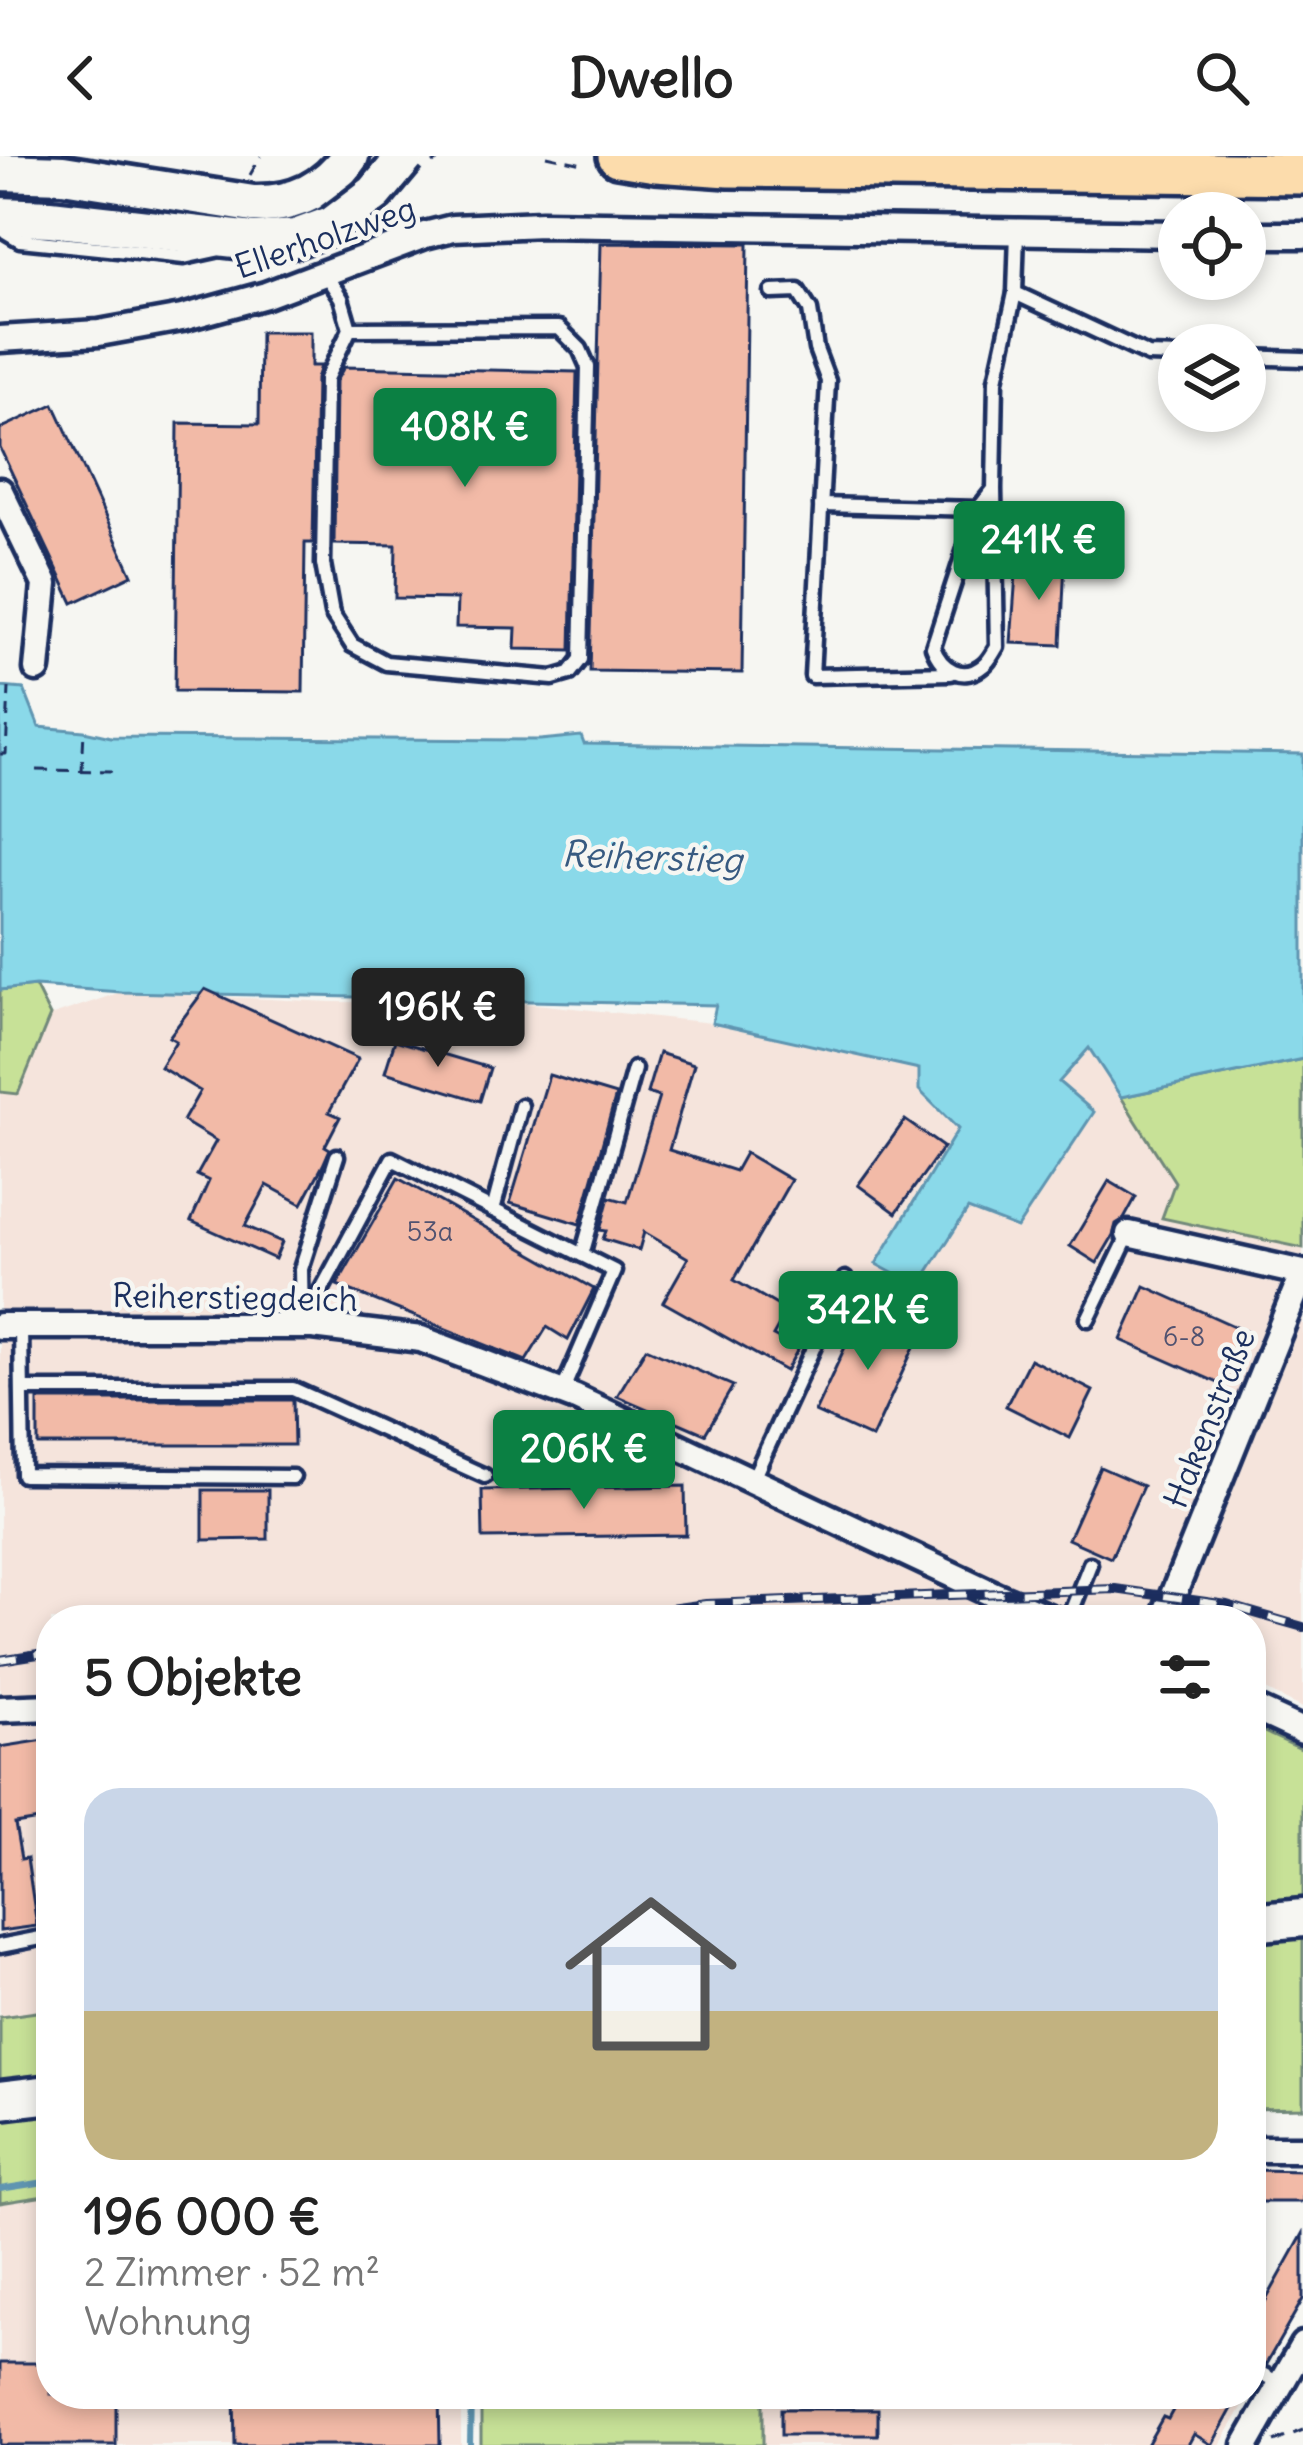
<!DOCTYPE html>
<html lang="de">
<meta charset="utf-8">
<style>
:root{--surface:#fff;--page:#f6f6f6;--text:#222;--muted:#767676;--accent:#0b8043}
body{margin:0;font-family:Delius,sans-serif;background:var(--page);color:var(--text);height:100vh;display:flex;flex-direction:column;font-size:45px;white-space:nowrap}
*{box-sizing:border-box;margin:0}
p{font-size:39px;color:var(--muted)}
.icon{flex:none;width:66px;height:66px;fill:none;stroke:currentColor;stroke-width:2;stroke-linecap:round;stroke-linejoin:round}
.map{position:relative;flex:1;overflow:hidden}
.panel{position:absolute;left:36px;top:1449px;width:1230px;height:804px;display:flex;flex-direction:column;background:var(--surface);border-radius:48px;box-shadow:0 6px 18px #0003}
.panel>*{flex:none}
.buttons{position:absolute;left:1158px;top:36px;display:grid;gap:24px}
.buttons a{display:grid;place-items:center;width:108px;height:108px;border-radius:50%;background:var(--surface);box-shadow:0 6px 18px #0003;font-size:60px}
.price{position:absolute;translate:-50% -102px;padding:0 27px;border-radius:12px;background:var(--accent);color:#fff;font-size:39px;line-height:78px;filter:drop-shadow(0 3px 6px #0008)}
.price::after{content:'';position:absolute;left:50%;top:72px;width:36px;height:27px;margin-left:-18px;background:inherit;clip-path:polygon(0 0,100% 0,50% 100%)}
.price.selected{background:#222;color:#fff}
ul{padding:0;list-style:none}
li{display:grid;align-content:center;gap:24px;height:636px;padding:0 48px}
li span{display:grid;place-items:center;height:372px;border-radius:36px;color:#555}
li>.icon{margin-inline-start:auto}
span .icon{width:216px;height:216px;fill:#fffc;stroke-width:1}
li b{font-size:51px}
h2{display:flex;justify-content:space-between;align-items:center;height:144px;padding:0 48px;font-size:51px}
header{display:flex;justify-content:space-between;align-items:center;height:156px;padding:0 48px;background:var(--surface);font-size:54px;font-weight:700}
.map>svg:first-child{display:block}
.built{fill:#f5e4dc}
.green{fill:#c7e197;stroke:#71887a;stroke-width:3}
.water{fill:#8ad9e9;stroke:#5e95b1;stroke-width:3}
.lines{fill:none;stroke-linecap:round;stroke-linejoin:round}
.stream{stroke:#5e95b1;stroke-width:6}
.building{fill:#f2baa7;stroke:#1b2f5e;stroke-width:3}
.service-casing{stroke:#1b2f5e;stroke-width:21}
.minor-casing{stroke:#1b2f5e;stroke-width:33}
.secondary-casing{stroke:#1b2f5e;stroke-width:45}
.primary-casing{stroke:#1b2f5e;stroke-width:48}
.path{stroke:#1b2f5e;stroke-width:3;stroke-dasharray:12 9;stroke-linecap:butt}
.service{stroke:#f6f6f2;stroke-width:12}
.minor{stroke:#f6f6f2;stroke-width:24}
.secondary{stroke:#f6f6f2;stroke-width:36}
.primary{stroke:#fcdcac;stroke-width:39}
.rail-casing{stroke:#1b2f5e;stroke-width:10}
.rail{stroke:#f6f6f2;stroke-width:6;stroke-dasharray:18;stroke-linecap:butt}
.secondary-bridge-casing{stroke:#1b2f5e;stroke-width:45;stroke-linecap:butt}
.secondary-bridge{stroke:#f6f6f2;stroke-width:36}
.labels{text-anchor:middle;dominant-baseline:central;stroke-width:9;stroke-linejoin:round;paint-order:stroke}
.number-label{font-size:27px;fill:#515270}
.street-label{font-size:33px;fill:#1b2f5e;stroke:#f6f6f2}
.water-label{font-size:36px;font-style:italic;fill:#375a81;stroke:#f6f6f2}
</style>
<header><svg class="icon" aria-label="back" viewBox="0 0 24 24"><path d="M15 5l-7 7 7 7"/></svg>Dwello<svg class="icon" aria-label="search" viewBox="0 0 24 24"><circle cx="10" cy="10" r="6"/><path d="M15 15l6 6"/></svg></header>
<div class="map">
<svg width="1303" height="2289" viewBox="0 0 1303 2289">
<rect width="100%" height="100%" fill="#f6f6f2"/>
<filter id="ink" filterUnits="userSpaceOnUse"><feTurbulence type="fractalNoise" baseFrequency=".00833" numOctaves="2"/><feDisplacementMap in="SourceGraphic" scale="24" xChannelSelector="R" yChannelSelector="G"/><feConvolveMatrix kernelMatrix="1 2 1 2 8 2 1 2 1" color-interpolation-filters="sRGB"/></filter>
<g filter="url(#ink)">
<!-- built -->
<g class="built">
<polygon points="121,836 332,846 536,848 712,867 919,913 919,934 959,972 877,1108 968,1053 1018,1072 1093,956 1059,926 1090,891 1175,1026 1163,1062 1303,1092 1303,1552 1251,1527 1251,1464 51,1464 51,1854 0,1861 0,936 18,938 50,860"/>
<polygon points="51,2039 51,2238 461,2238 461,2289 0,2289 0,2047"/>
<polygon points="763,2238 1250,2238 1220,2289 763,2289"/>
</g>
<!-- green -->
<g class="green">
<polygon points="35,830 50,860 18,938 0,936 0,834"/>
<polygon points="1303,903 1303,1092 1162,1062 1175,1026 1121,941"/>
<polygon points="1251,1570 1303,1594 1303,1741 1251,1747"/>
<polygon points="1303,1778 1303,1952 1251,1953 1251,1785"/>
<polygon points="51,1854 51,1920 0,1926 0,1861"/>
<polygon points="51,1953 51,2039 0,2047 0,1960"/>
<rect x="481" y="2238" width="282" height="51"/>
</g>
<!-- water -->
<polygon class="water" points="0,531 24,533 39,571 84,575 111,581 540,584 581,580 584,588 1303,598 1303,903 1121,941 1089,892 1059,926 1094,956 1017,1072 968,1053 918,1131 876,1108 958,973 919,934 919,913 712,867 716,849 121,836 35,830 0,834"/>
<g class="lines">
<!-- stream -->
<g class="stream">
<polyline points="0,2033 51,2025"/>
<polyline points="470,2289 471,2238"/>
</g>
</g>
<!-- building -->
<g class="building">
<polygon points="601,87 748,88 742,517 590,515"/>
<polygon points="260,176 311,176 311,210 320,210 316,223 313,387 305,387 303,536 175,535 178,267 259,268"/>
<polygon points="344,211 577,216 571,494 515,493 516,472 456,471 457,443 395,442 396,389 334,388 336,225"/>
<polygon points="54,248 132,419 73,447 0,292 0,273"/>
<polygon points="1017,404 1065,405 1061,489 1011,487"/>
<polygon points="205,833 358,903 329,956 340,961 325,990 330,993 323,1009 302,1048 267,1029 245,1070 282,1086 275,1103 191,1065 209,1025 197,1019 216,985 183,965 200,935 160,911 176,885 169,881"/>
<polygon points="395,884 490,912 480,945 385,916"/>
<polygon points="659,897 694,908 669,994 735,1015 745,997 791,1024 734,1124 787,1155 773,1180 798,1193 786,1215 663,1146 688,1102 644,1076 639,1094 603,1083 606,1075 600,1074 609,1041 627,1046 659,941 647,937"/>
<polygon points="549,919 616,939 580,1068 510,1047"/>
<polygon points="905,964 943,991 896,1057 858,1029"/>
<polygon points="398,1022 594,1133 568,1184 547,1171 526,1205 337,1129"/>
<polygon points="1109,1025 1136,1041 1124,1063 1116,1068 1113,1080 1097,1107 1070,1090"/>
<polygon points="1145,1130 1247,1176 1223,1229 1121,1184"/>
<polygon points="863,1152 920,1178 872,1282 815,1256"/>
<polygon points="646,1192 733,1230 705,1278 617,1240"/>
<polygon points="1030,1203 1093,1235 1070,1282 1006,1250"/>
<polygon points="38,1244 291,1244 293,1245 294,1289 38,1289"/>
<polygon points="1100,1311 1143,1330 1111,1402 1068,1383"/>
<polygon points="685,1330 686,1379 483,1382 482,1334"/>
<polygon points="203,1334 268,1334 268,1383 203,1384"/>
<polygon points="51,1583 51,1662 15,1668 21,1703 27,1702 37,1770 0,1775 0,1591"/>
<polygon points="1251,2014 1303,2015 1303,2046 1251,2046"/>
<polygon points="1303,2078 1303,2143 1266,2208 1251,2201 1251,2171"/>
<polygon points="0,2207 51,2207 51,2238 116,2238 116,2289 0,2289"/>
<polygon points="234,2238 439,2238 440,2289 235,2289"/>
<polygon points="1182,2238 1240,2238 1212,2289 1194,2278 1188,2289 1147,2289 1163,2261 1168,2263"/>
<rect x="781" y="2253" width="97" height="26"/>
</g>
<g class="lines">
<!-- service casing -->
<g class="service-casing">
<g id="service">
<polyline points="0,72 20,84 147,97 184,101 216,94"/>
<polyline points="325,118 341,142 350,173 559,172 580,193 588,211 581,503 570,517 553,522 386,507 352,489 332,458 323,408 326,223 350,173"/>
<polyline points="772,136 798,135 810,154 816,193 828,225 812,520 951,517"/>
<polyline points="1015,137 1148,199 1179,200"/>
<polyline points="1245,201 1303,203"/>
<path d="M994 333 978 353 933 491C941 513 963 527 984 509 990 504 993 497 997 491L994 333 996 224 1015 137 1017 76"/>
<polyline points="821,349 978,353"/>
<polyline points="493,1054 521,950"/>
<polyline points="582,1099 634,913"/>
<polyline points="1088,1163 1129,1078"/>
<polyline points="303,1168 392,1003 614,1115 562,1236"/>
<polyline points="302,1169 301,1113 337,1000"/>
<polyline points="21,1170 23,1319 293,1321"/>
<polyline points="22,1233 293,1233 485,1320"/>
<polyline points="752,1325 845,1123"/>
<polyline points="1068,1464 1090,1408"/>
<polyline points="0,1790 51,1780"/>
<polyline points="1251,2212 1281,2228"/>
</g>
</g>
<!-- minor casing -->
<g class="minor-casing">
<g id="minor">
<polyline points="1245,79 1303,79"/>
<polyline points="0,183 99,177 182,162 266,139 425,79 453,72 542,68 1179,78"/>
<polyline points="0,335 45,428 37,513"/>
<polyline points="1129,1078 1303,1117 1163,1464"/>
<polyline points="0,1170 313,1170 421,1183 576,1242 995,1439 1055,1464"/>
<polyline points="1251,1551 1303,1575"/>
<polyline points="0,1553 51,1551"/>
<polyline points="1251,1993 1303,1993"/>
<polyline points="1246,2289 1303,2189"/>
</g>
</g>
<!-- secondary casing -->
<g class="secondary-casing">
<g id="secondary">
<path d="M0 16 63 18 253 48C295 49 326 34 350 0"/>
<polyline points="0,60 50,62 253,85 296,82 334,68"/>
<polyline points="1251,1767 1303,1762"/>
<polyline points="0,1944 51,1938"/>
</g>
</g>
<!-- primary casing -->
<g class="primary-casing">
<polyline id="primary" points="618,0 656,6 729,11 1303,18"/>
</g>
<!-- path -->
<g class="path">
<polyline points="547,0 587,9"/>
<polyline points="433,8 443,0"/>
<polyline points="250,19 261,0"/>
<polyline points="0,598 6,598 9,532"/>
<polyline points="37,614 118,615"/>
<polyline points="82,615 84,575"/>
<polyline points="1274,2286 1303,2274"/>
</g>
<!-- service -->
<use href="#service" class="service"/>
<!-- minor -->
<use href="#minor" class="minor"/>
<!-- secondary -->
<use href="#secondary" class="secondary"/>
<!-- primary -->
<use href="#primary" class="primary"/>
<!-- rail casing -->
<g class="rail-casing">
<g id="rail">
<polyline points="590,1464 706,1448 1115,1433 1227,1449 1303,1471"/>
<polyline points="0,1504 51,1496"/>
</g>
</g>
<!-- rail -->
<use href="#rail" class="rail"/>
<!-- secondary-bridge casing -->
<g class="secondary-bridge-casing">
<polyline id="secondary-bridge" points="334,68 375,37 406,0"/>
</g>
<!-- secondary-bridge -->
<use href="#secondary-bridge" class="secondary-bridge"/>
</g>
</g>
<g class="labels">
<!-- number labels -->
<g class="number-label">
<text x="430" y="1075">53a</text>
<text x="1184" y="1180">6-8</text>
</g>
<!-- street labels -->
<g class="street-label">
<text transform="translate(325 81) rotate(-19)">Ellerholzweg</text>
<text transform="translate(235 1141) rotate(1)">Reiherstiegdeich</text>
<text transform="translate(1209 1262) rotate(-68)">Hakenstraße</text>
</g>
<!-- water labels -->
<g class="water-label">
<text transform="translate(652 701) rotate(2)">Reiherstieg</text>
</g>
</g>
</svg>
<div class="buttons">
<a><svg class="icon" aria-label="locate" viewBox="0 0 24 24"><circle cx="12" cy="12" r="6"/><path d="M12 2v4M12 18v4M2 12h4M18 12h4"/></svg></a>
<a><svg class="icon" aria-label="layers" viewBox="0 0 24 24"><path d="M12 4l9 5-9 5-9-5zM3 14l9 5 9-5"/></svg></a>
</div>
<b class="price" style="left:465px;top:334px">408K €</b>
<b class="price" style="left:1039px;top:447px">241K €</b>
<b class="price selected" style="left:438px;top:914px">196K €</b>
<b class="price" style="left:868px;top:1217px">342K €</b>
<b class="price" style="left:584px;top:1356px">206K €</b>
<section class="panel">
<h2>5 Objekte<svg class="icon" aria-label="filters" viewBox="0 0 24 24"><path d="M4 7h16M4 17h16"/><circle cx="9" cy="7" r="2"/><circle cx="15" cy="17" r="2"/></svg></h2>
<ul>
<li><span style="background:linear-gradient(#c9d6e8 60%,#c2b280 0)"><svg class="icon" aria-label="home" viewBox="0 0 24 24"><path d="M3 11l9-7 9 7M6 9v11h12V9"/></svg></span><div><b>196 000 €</b><p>2 Zimmer · 52 m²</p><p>Wohnung</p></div></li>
</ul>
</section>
</div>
